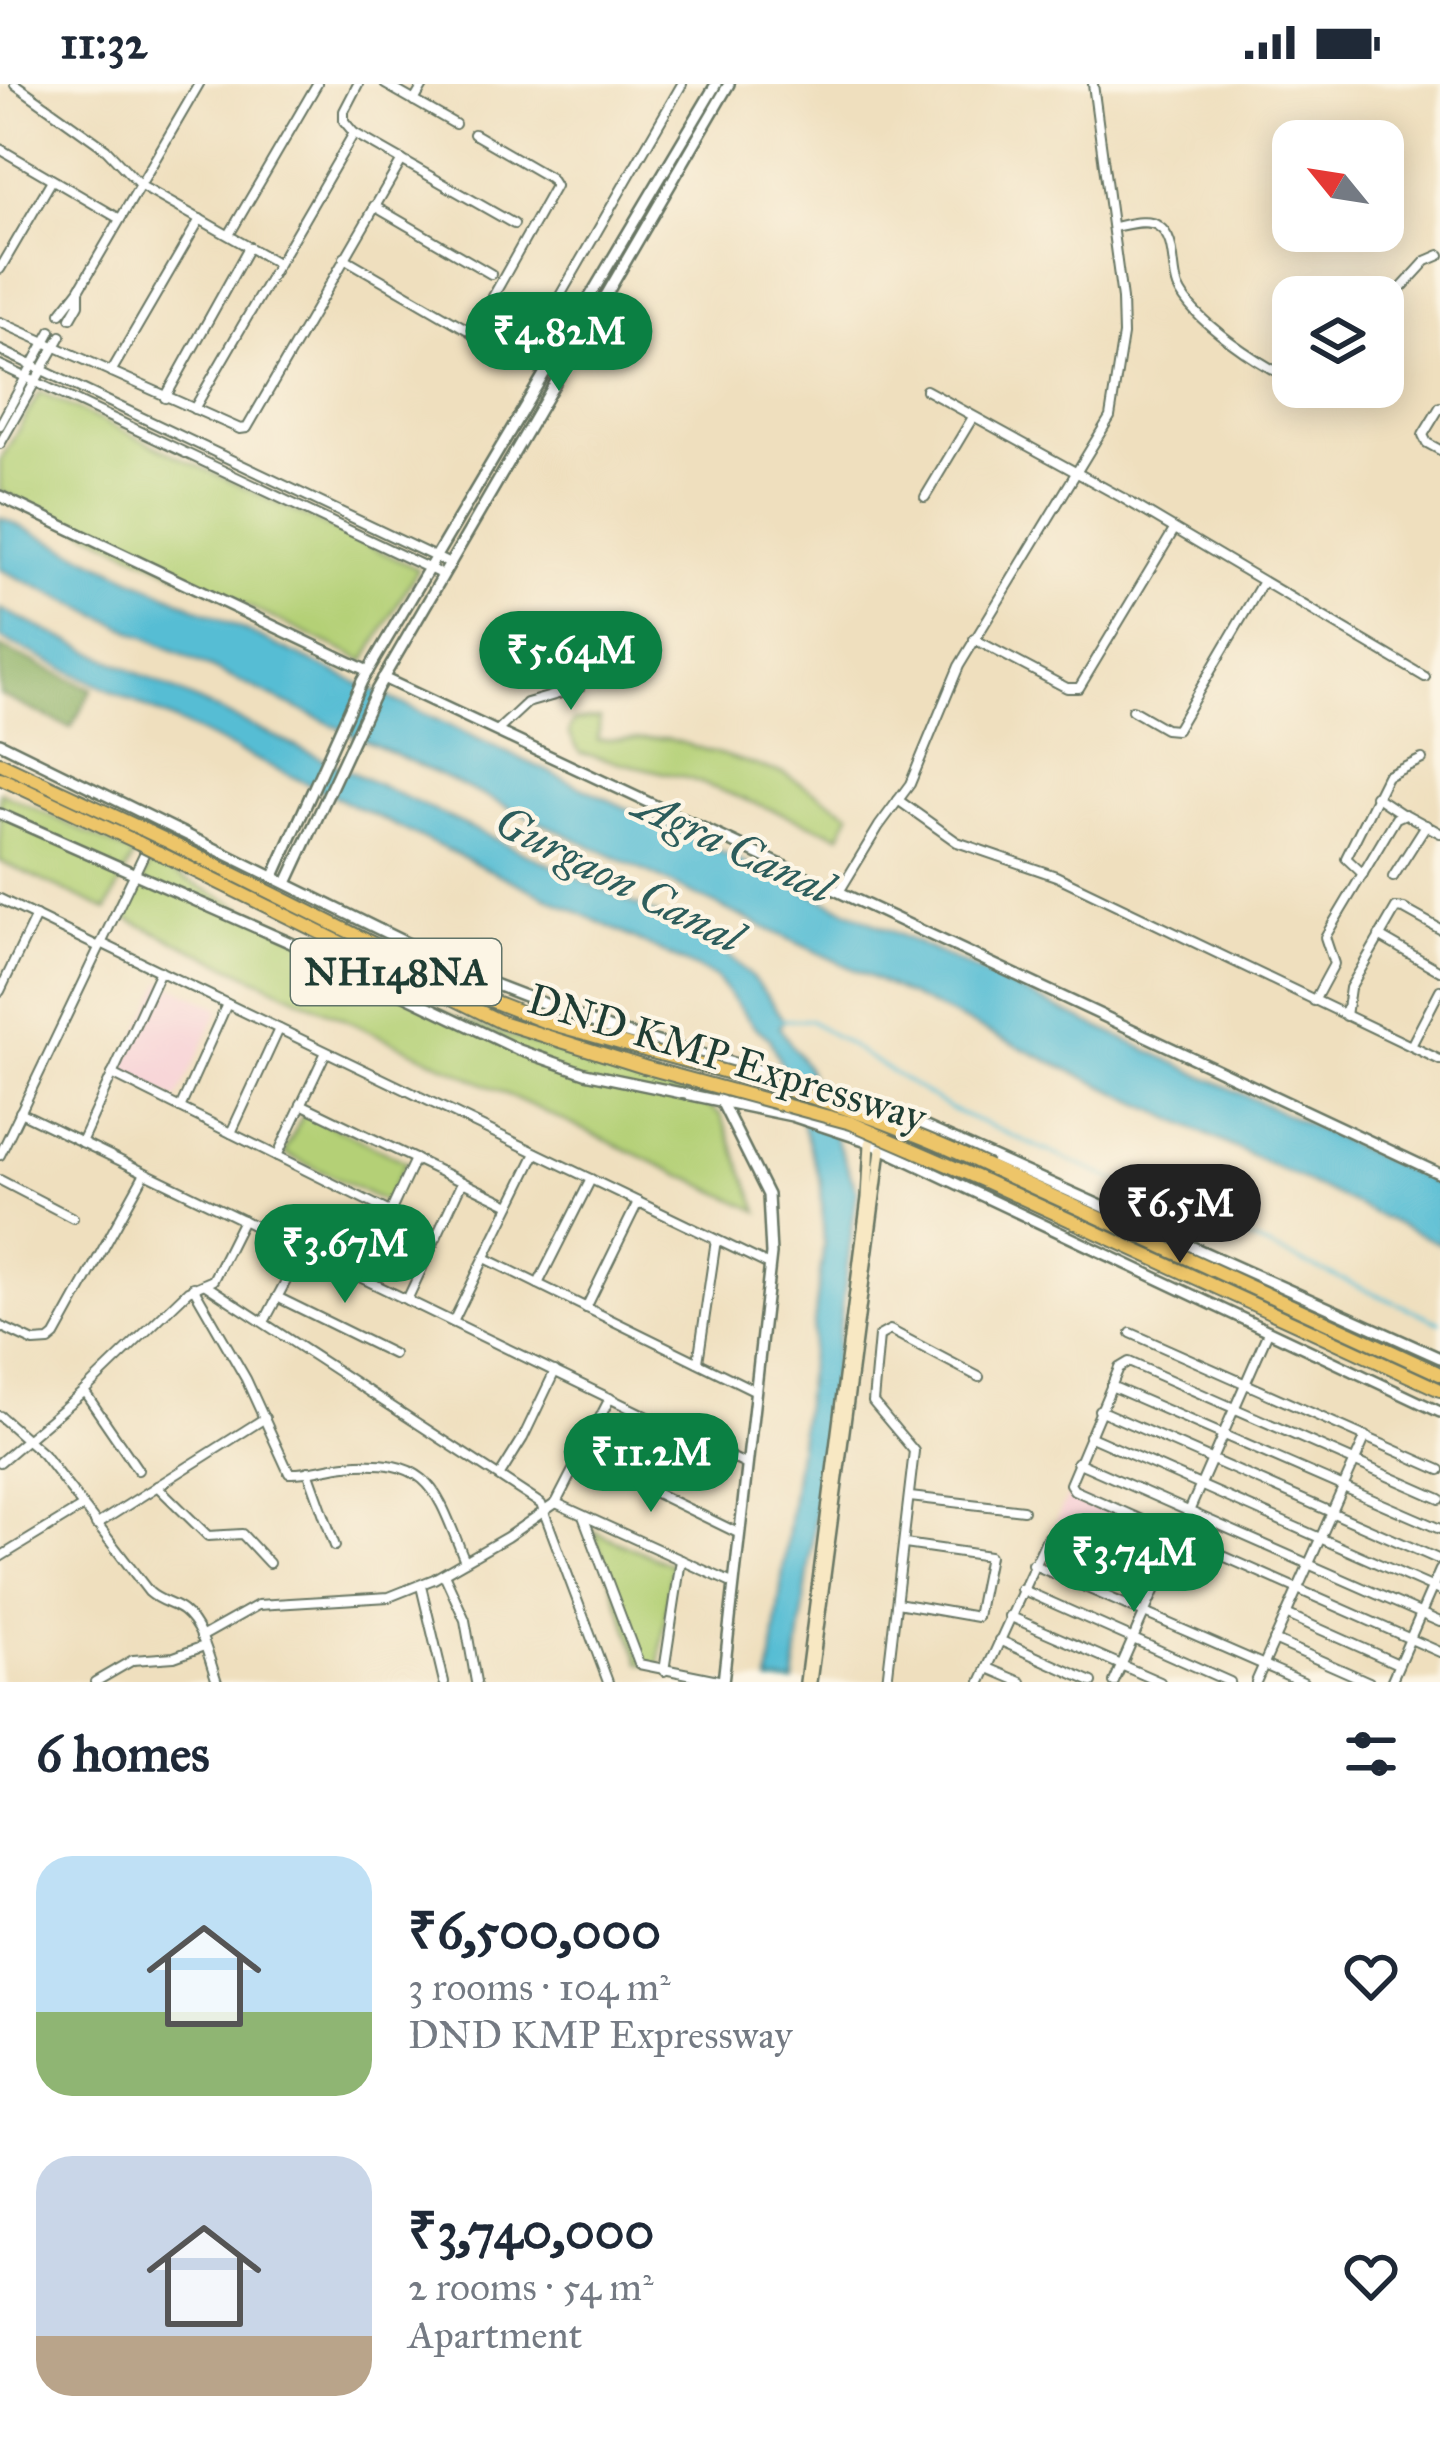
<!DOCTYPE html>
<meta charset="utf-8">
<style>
:root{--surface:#fff;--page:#f2f2f3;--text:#1f2937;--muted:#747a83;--accent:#0b8043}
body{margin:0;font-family:"IM FELL Great Primer",serif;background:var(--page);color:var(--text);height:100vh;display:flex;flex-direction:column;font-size:45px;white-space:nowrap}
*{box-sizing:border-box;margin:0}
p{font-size:39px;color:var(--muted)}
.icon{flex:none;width:66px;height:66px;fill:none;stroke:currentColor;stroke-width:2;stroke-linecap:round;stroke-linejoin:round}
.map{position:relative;height:1598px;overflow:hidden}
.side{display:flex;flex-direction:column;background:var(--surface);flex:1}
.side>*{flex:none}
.needle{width:78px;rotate:300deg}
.fabs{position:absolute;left:1272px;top:36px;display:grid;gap:24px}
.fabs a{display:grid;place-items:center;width:132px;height:132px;border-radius:24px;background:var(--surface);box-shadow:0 6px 30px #0003;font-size:60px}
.price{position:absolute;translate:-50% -102px;padding:0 27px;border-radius:42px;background:var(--accent);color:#fff;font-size:39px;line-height:78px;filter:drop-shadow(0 3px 6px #0008)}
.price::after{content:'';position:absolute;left:50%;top:72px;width:36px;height:27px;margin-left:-18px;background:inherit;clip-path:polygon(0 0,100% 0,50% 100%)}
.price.active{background:#222;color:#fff}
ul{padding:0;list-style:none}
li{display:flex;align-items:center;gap:36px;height:300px;padding:0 36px}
li span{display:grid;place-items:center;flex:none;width:336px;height:240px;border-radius:36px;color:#555}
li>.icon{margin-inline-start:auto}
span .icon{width:144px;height:144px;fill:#fffc;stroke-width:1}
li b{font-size:51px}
h2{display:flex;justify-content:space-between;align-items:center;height:144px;padding:0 36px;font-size:51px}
.status{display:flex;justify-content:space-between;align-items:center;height:84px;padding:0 60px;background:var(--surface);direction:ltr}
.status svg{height:33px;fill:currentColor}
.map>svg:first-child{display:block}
.built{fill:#f7cfd5}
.green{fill:#b4d076;stroke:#6a8655;stroke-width:3}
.forest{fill:#8fb267;stroke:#57784e;stroke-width:3}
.water{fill:#56bdd4;stroke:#3a7d84;stroke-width:3}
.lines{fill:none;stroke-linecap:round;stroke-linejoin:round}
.stream{stroke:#56bdd4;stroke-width:3}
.minor-casing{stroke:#687664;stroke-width:12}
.tertiary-casing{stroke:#687664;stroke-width:14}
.secondary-casing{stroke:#687664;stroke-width:14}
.trunk-casing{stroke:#687664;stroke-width:16}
.minor{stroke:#fff;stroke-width:8}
.tertiary{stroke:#fff;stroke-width:9}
.secondary{stroke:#f8e8c3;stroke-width:9}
.trunk{stroke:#edc569;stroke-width:12}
.trunk-bridge-casing{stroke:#687664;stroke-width:16;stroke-linecap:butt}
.trunk-bridge{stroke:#edc569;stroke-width:12}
.labels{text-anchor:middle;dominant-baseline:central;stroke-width:9;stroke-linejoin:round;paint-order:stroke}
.shield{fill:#fcf5e5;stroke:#617469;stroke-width:3}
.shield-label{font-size:39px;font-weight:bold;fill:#1f3d34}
.street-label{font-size:42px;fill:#1f3d34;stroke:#fcf5e5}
.water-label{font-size:45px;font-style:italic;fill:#2d5d5c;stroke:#fcf5e5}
</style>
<div class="status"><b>11:32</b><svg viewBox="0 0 49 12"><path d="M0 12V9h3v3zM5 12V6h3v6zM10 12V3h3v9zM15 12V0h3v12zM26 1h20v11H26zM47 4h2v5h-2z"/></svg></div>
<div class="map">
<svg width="1440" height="1598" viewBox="0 0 1440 1598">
<rect width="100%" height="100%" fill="#fcf5e5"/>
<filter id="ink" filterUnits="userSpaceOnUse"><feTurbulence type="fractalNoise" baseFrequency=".00833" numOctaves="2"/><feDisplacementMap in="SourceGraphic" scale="24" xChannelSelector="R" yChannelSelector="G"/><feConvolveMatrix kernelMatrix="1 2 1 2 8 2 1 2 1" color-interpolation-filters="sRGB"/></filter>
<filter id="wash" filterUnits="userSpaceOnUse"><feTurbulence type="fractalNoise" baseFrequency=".004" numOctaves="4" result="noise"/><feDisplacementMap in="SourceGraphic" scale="48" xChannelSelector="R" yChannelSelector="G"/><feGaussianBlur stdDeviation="2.7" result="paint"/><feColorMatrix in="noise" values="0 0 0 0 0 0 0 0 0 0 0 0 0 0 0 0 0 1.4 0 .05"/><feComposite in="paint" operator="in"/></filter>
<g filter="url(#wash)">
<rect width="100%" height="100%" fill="#efdfbe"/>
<!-- built -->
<g class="built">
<polygon points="162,897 220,924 177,1016 119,989"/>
<polygon points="1069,1408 1171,1453 1153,1493 1051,1448"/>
</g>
<!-- green -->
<g class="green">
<polygon points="40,308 418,485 365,577 0,407 0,377"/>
<polygon points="600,634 598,656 666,654 785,690 850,729 840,751 690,695 580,669 569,649 573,637"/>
<polygon points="0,708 134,771 107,826 0,777"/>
<polygon points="152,778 458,935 696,1013 721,1031 759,1127 123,833"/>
<polygon points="304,1029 406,1078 386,1118 284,1069"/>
<polygon points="593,1447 672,1481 659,1582 640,1579"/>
</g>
<!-- forest -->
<polygon class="forest" points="0,563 92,605 71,644 0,611"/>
<!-- water -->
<g class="water">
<polygon points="0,433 1440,1102 1440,1160 0,485"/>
<path d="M0 525 684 843C730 870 755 889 783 936L779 943 807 983 857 1107 794 1598H769L824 1160 821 1098 789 998 769 954 754 942 715 893 0 554Z"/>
</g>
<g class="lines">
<!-- stream -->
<polyline class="stream" points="780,936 809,936 951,1025 1440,1238"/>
</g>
</g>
<g filter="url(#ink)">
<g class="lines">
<!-- minor casing -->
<g class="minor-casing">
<g id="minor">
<polyline points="15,0 106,65 141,102 277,179"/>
<polyline points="358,0 344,27 344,37 354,49 514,140"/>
<polyline points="385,0 455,40"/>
<polyline points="414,17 424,0"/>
<polyline points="0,65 120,135"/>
<polyline points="374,122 491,190"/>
<path d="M1113 143C1125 141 1148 134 1158 142 1177 154 1171 185 1178 203 1192 237 1261 281 1293 296"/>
<polyline points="229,151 317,0"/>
<polyline points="344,174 518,275 542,243 682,0"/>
<polyline points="0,185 52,96"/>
<polyline points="1383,224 1426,177 1440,171"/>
<polyline points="61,229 79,206 199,0"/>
<polyline points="71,234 79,220 79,208"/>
<polyline points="0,238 240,345 247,344 402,76"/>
<polyline points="472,250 555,102 550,94 474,50"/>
<polyline points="0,266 450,480"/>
<polyline points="0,281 443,491"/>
<polyline points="111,288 200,135"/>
<polyline points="926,306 1121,413 1425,593"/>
<polyline points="165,314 249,163"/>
<polyline points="1440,323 1423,351 1427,359 1440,366"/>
<polyline points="194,325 354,49"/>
<polyline points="0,341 51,247"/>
<polyline points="0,360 61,252"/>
<polyline points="925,413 973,333"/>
<polyline points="974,555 1067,604 1079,604 1174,446"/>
<polyline points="1132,626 1165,645 1176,646 1262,499"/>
<polyline points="497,647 527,619 579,604 596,574"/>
<polyline points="1375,712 1402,730"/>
<polyline points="898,716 957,758 1056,792 1440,976"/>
<polyline points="1363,790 1346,774 1387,692 1422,675"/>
<polyline points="1393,793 1426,741"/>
<polyline points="839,808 879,742 910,700 959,582 1110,333 1123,251 1122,215 1093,0"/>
<polyline points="0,815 99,863"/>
<polyline points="1379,852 1440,887"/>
<polyline points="101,859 769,1181"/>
<polyline points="0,907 36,832"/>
<polyline points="1314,917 1334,880 1325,853 1396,734 1405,730 1440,749"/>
<polyline points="1346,932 1350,904 1396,824 1404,825 1440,845"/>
<polyline points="1411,962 1440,906"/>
<polyline points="112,990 390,1128"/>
<polyline points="301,1020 510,1121"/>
<polyline points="180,1024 227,920"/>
<polyline points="20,1028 747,1381"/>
<polyline points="231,1049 279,945"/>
<polyline points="81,1058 160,887"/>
<polyline points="0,1071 155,747"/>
<polyline points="277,1072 326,968"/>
<polyline points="0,1096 73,1134"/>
<polyline points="485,1174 756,1307"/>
<polyline points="360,1193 415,1075"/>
<polyline points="204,1200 541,1420 608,1598"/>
<polyline points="538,1200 591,1095"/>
<path d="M193 1203 246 1295 289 1389C307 1390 327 1383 346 1381 432 1373 436 1406 465 1477"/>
<polyline points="277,1213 393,1270"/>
<polyline points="407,1216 462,1098"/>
<polyline points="586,1224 638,1118"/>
<polyline points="264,1238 303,1165"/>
<polyline points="453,1238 536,1069"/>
<polyline points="0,1242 34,1258 49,1257 55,1252 145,1089"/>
<polyline points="1131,1249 1440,1386"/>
<polyline points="698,1278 716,1156"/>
<polyline points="1111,1302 1440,1445"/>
<polyline points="84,1307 138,1386"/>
<polyline points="1099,1326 1440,1476"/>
<path d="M0 1332 43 1370 149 1508C160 1518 173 1519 183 1527 203 1543 209 1575 217 1598"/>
<polyline points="1089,1352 1440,1507"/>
<polyline points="582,1373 740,1450"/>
<polyline points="0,1378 84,1307 188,1207 213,1196 243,1136"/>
<polyline points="1077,1378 1440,1538"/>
<polyline points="308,1387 335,1462"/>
<polyline points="500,1391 523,1354 555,1287"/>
<polyline points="157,1402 208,1452 242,1450 269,1479"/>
<polyline points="910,1413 1023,1426"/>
<polyline points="1440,1415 1129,1278 1119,1284 1070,1400 1074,1406 1440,1568"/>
<polyline points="556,1419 734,1500"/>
<polyline points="583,1432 639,1580 723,1597"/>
<polyline points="96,1441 265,1334"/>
<polyline points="0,1473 82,1423"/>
<polyline points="1032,1480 1303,1598"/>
<polyline points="444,1490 465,1536 476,1598"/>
<polyline points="421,1502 444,1598"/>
<polyline points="1021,1505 1230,1598"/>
<polyline points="897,1519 977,1533 989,1472 905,1460"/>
<polyline points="1286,1530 1398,1580"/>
<polyline points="1009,1532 1160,1598"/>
<polyline points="201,1553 258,1521 389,1513 434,1495 507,1453 556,1419 610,1314"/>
<polyline points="999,1556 1092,1598"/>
<polyline points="1274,1556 1369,1598"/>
<polyline points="988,1584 1021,1598"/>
<polyline points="664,1587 681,1476"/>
<polyline points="95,1598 133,1576 174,1573 204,1562"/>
<polyline points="887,1598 914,1367 873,1318 879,1252 890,1246 979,1293"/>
<polyline points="981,1598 1047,1454 1157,1501"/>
<polyline points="1114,1598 1268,1248"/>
<polyline points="1256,1598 1366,1352"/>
<polyline points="1391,1598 1440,1486"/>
</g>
</g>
<!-- tertiary casing -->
<g class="tertiary-casing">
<g id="tertiary">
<polyline points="0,412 368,587"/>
<polyline points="383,594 1440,1090"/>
<polyline points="0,659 478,894 608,944 868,1017 1440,1274"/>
<polyline points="0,730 352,886 519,966 585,989 792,1032 864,1056 1440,1328"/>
<polyline points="274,792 362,597 716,0"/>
<polyline points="287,799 377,605 729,0"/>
<polyline points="720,1015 768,1111 771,1170 723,1598"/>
</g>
</g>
<!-- secondary casing -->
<g class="secondary-casing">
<g id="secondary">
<polyline points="805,1598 867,1114 870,1059"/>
<polyline points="811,1598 881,1066"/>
</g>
</g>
<!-- trunk casing -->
<g class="trunk-casing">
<g id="trunk">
<polyline points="0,679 142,745"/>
<polyline points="0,694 139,759"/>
<polyline points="163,755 472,909 546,938 648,967"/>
<polyline points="157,768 501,938 644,983"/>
<polyline points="989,1083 1440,1290"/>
<polyline points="985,1097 1440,1306"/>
</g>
</g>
<!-- minor -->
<use href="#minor" class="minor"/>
<!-- tertiary -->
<use href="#tertiary" class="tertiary"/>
<!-- secondary -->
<use href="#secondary" class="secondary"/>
<!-- trunk -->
<use href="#trunk" class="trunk"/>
<!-- trunk-bridge casing -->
<g class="trunk-bridge-casing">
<g id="trunk-bridge">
<polyline points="142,745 163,755"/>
<polyline points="139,759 157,768"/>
<path d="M648 967C767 998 877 1029 989 1083"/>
<polyline points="644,983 851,1039 985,1097"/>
</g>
</g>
<!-- trunk-bridge -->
<use href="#trunk-bridge" class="trunk-bridge"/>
</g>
</g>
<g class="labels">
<!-- shield labels -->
<rect class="shield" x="291" y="855" width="210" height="66" rx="9"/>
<g class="shield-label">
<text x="396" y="888">NH148NA</text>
</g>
<!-- street labels -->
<g class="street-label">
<text transform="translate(727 974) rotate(17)">DND KMP Expressway</text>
</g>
<!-- water labels -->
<g class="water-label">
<text transform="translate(734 762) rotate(25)">Agra Canal</text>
<text transform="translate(619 795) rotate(27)">Gurgaon Canal</text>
</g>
</g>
</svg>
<div class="fabs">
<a><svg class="needle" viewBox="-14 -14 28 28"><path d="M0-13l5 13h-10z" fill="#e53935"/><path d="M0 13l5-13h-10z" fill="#747a83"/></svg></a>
<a><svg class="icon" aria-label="layers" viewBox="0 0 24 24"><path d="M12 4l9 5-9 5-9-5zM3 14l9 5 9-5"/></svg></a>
</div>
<b class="price" style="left:559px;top:310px">₹4.82M</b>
<b class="price" style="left:571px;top:629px">₹5.64M</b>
<b class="price active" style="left:1180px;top:1182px">₹6.5M</b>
<b class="price" style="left:345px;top:1222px">₹3.67M</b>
<b class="price" style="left:651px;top:1431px">₹11.2M</b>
<b class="price" style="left:1134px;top:1531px">₹3.74M</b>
</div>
<section class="side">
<h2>6 homes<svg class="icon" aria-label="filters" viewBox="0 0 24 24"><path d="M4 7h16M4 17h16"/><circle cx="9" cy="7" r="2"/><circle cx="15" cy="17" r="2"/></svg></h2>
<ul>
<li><span style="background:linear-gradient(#bfe0f5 65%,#8fb573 0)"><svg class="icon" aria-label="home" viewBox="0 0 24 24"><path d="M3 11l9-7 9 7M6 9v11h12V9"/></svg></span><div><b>₹6,500,000</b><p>3 rooms · 104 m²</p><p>DND KMP Expressway</p></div><svg class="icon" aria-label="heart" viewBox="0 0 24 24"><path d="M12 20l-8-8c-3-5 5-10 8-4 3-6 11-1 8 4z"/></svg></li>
<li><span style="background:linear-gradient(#c9d6e8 75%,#b9a48a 0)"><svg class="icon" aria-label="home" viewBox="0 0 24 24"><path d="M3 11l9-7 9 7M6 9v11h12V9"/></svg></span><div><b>₹3,740,000</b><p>2 rooms · 54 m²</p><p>Apartment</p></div><svg class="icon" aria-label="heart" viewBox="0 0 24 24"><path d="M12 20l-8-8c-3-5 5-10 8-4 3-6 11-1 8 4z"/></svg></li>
</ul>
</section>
